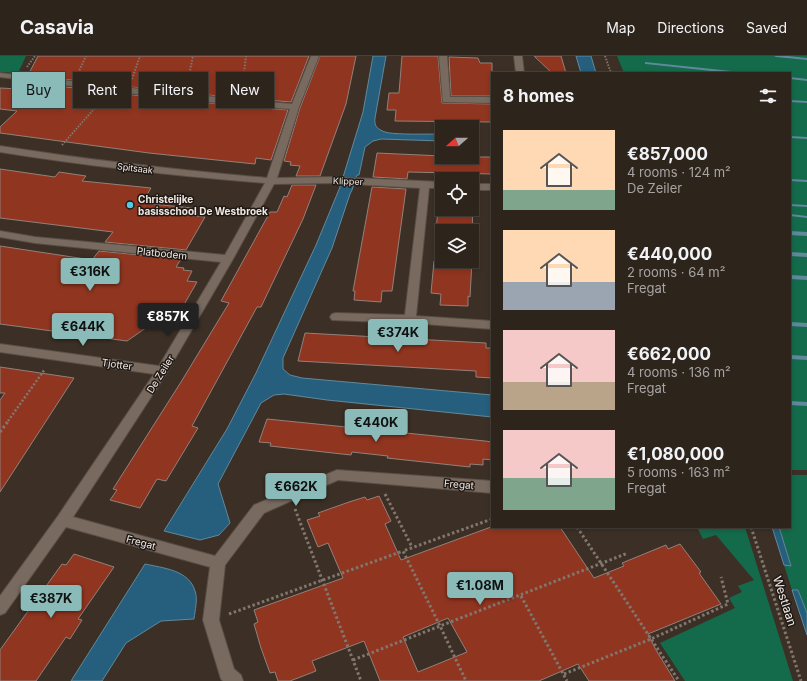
<!DOCTYPE html>
<meta charset="utf-8">
<style>
:root{--surface:#2d241c;--page:#393029;--text:#f1f3f6;--muted:#a7a4a3;--line:#48413b;--accent:#8bbbb9}
body{margin:0;font-family:Inter,sans-serif;background:var(--page);color:var(--text);height:100vh;display:flex;flex-direction:column;font-size:15px;white-space:nowrap}
*{box-sizing:border-box;margin:0}
p{font-size:13px;color:var(--muted)}
.icon{flex:none;width:22px;height:22px;fill:none;stroke:currentColor;stroke-width:2;stroke-linecap:round;stroke-linejoin:round}
.map{position:relative;flex:1;overflow:hidden}
.panel{position:absolute;left:491px;top:16px;width:300px;height:456px;display:flex;flex-direction:column;background:var(--surface);border-radius:0px;box-shadow:0 2px 6px #0003,0 0 0 1px var(--line)}
.panel>*{flex:none}
.banner{position:absolute;left:12px;top:16px;width:380px;height:36px;display:flex;gap:8px}
.needle{width:26px;rotate:249deg}
.fabs{position:absolute;left:435px;top:64px;display:grid;gap:8px}
.fabs a{display:grid;place-items:center;width:44px;height:44px;border-radius:0px;background:var(--surface);box-shadow:0 2px 6px #0003,0 0 0 1px var(--line);font-size:20px}
.price{position:absolute;translate:-50% -34px;padding:0 9px;border-radius:4px;background:var(--accent);color:#111;font-size:13px;line-height:26px;filter:drop-shadow(0 1px 2px #0008)}
.price::after{content:'';position:absolute;left:50%;top:24px;width:12px;height:9px;margin-left:-6px;background:inherit;clip-path:polygon(0 0,100% 0,50% 100%)}
.price.active{background:#222;color:#fff}
ul{padding:0;list-style:none}
li{display:flex;align-items:center;gap:12px;height:100px;padding:0 12px}
li span{display:grid;place-items:center;flex:none;width:112px;height:80px;border-radius:0px;color:#555}
li>.icon{margin-inline-start:auto}
span .icon{width:48px;height:48px;fill:#fffc;stroke-width:1}
li b{font-size:17px}
h2{display:flex;justify-content:space-between;align-items:center;height:48px;padding:0 12px;font-size:17px}
.tag{padding:0 14px;border-radius:0px;background:var(--surface);box-shadow:0 2px 6px #0003,0 0 0 1px var(--line);font-size:14px;line-height:36px}
.tag.active{background:var(--accent);color:#111}
header{display:flex;align-items:center;gap:24px;box-sizing:border-box;height:56px;padding:0 20px;background:var(--surface);border-bottom:1px solid var(--line)}
header strong{font-size:19px}
nav{display:flex;gap:22px;margin-inline-start:auto;font-size:14px}
.map>svg:first-child{display:block}
.green{fill:#146b4b}
.water{fill:#255f7d;stroke:#62889b}
.lines{fill:none;stroke-linecap:round;stroke-linejoin:round}
.stream{fill:#62889b;fill-rule:evenodd}
.building{fill:#903520;stroke:#93807b;fill-rule:evenodd}
.minor-casing{stroke:#594e45;stroke-width:2}
.path-far2{stroke:#81776e;stroke-width:2;stroke-dasharray:1.5 1.5;stroke-linecap:butt}
.path-far1{stroke:#81776e;stroke-width:2.5;stroke-dasharray:2 2;stroke-linecap:butt}
.path{stroke:#81776e;stroke-width:3;stroke-dasharray:2.5 2.5;stroke-linecap:butt}
.minor{fill:#796a5f;fill-rule:evenodd}
.poi-dot{fill:#56c9e1;stroke:#1f1915;stroke-width:1.5}
.labels{text-anchor:middle;dominant-baseline:central;stroke-width:3;stroke-linejoin:round;paint-order:stroke}
.far-street-label{font-size:9px;fill:#f1e8e2;stroke:#1f1915}
.poi-label{font-size:10px;font-weight:bold;fill:#f1e8e2;stroke:#1f1915;text-anchor:start}
.street-label{font-size:10px;fill:#f1e8e2;stroke:#1f1915}
.near-street-label{font-size:12px;fill:#f1e8e2;stroke:#1f1915}
</style>
<header>
<strong>Casavia</strong>
<nav><a>Map</a><a>Directions</a><a>Saved</a></nav>
</header>
<div class="map">
<svg width="807" height="625" viewBox="0 0 807 625">
<rect width="100%" height="100%" fill="#3c3026"/>
<!-- green -->
<g class="green">
<polygon points="0,0 26,0 18,17 0,16"/>
<polygon points="617,0 807,0 807,414 790,414 790,17 624,17"/>
<polygon points="790,419 807,419 807,557 798,534 792,534 784,509 791,509 779,471 790,471"/>
<polygon points="697,471 745,471 793,625 685,625 660,587 735,552 729,542 742,536 738,530 754,524 716,479 703,483"/>
</g>
<!-- water -->
<g class="water">
<path d="M373 0H386L375 62C374 70 377 73 385 76 394 79 430 78 442 78V85L381 83 373 85 365 91 359 119H357L352 134 350 138 332 192 283 302V313L290 319 302 322 492 339V361L327 344 284 338 274 339 261 347 218 428 230 467 219 479 200 484 164 475 227 373 256 317 316 189 340 131 363 56Z"/>
<polygon points="576,0 591,0 596,17 581,17"/>
<polygon points="772,471 779,471 791,510 784,509"/>
<path d="M145 508C163 512 189 514 195 535 198 543 195 554 194 563L161 565 126 587 102 625H71Z"/>
<polygon points="792,534 798,534 807,557 807,579"/>
</g>
<g class="lines">
<!-- stream -->
<g class="stream">
<polygon points="774,0 788,0 807,2 807,4 776,1"/>
<polygon points="645,6 741,16 743,17 730,17 646,8 645,8"/>
<polygon points="790,21 807,23 807,25 790,23"/>
<polygon points="790,44 807,45 807,47 790,46"/>
<polygon points="790,80 807,81 807,83 790,82"/>
<polygon points="790,123 807,124 807,126 790,125"/>
<polygon points="790,148 807,149 807,151 790,150"/>
<polygon points="790,158 807,160 807,162 790,160"/>
<polygon points="790,175 807,176 807,180 790,179"/>
<polygon points="790,196 807,197 807,201 790,200"/>
<polygon points="790,219 807,220 807,224 790,223"/>
<polygon points="790,266 807,267 807,271 790,270"/>
<polygon points="790,299 807,300 807,304 790,303"/>
<polygon points="790,345 807,346 807,350 790,349"/>
</g>
</g>
<!-- building -->
<g class="building">
<polygon points="38,0 309,0 291,46 184,37 28,19"/>
<polygon points="320,0 356,0 346,48 320,120 296,120 300,110 290,109 291,106 284,105 300,52"/>
<polygon points="402,0 438,0 442,47 492,48 492,66 395,65 396,54 387,54 389,37 399,37"/>
<polygon points="534,0 561,0 566,17 552,17"/>
<polygon points="449,1 478,2 480,7 492,7 492,40 451,40"/>
<polygon points="24,26 184,45 288,54 271,104 256,102 255,108 149,97 0,77 0,71 17,55 0,53 0,32 20,33"/>
<polygon points="377,97 442,100 442,101 492,101 492,118 408,116 407,123 373,121"/>
<polygon points="0,113 55,121 59,116 86,120 82,125 151,132 142,147 192,152 187,159 205,161 186,194 105,186 113,176 0,162"/>
<polygon points="292,129 316,129 303,163 261,251 257,251 192,370 198,372 166,425 157,423 140,452 110,444 117,434 113,433 181,326 229,247 221,245 270,156 277,156 284,140 287,141"/>
<polygon points="372,131 406,133 392,235 382,235 381,246 354,244 355,235 353,235"/>
<polygon points="438,153 473,153 472,175 436,175"/>
<polygon points="0,190 92,204 99,195 181,203 176,211 184,212 183,214 192,215 187,225 197,226 182,252 179,249 127,285 0,268"/>
<polygon points="434,205 472,205 470,241 468,240 468,250 440,249 441,238 431,237"/>
<polygon points="305,277 486,287 486,292 492,292 492,322 476,321 476,315 298,305"/>
<polygon points="0,311 74,322 0,436 0,344 5,337 0,337"/>
<polygon points="267,363 485,385 492,386 492,404 483,403 483,409 470,408 470,411 387,402 388,400 352,396 351,399 270,390 271,387 259,386"/>
<path d="M379 440 391 465 385 468 401 504 491 471H560L594 522 624 510 622 507 666 489 668 493 680 488 701 516 699 517 721 548 648 578 656 594 675 625H589L578 608 539 625H380L364 585 312 605 316 615 290 625H278L275 616 270 617 261 592 254 568 258 566 254 554 343 522 328 487 318 491 307 464 320 460 318 457 349 446 365 441 367 444ZM448 562 467 596 418 616 403 581Z"/>
<polygon points="74,498 114,511 78,563 82,564 70,583 66,581 36,625 0,625 0,594 62,508 66,509"/>
</g>
<g class="lines">
<!-- minor casing -->
<g class="minor-casing">
<g id="minor">
<path d="M311 0H319L299 51 277 122 333 121 442 126V132H429L416 260 492 265V273L410 267 332 264 330 261 332 258 336 257 405 259 420 132 333 127 274 128 233 203 166 318 73 461 215 500 254 449 337 414 492 425V437L338 424 264 457 225 509 219 564 234 613 241 619 243 625H223L221 623 203 564 210 511 66 471 5 557 0 559V540L58 460 154 318 0 296V288L159 310 221 206 35 187 0 181V175L35 181 225 199 265 127C176 120 88 110 0 96V90C89 104 178 114 267 122L290 53 184 44 0 21V17L184 38 292 48Z"/>
<polygon points="439,0 447,0 450,41 492,41 492,47 443,46"/>
<polygon points="514,0 522,0 524,17 516,17"/>
<rect x="472" y="128" width="20" height="6"/>
</g>
</g>
<!-- path-far2 -->
<g class="path-far2">
<polyline points="605,0 611,17"/>
<polyline points="27,11 35,0"/>
<polyline points="78,17 86,0"/>
<polyline points="132,23 140,0"/>
<polyline points="187,29 193,0"/>
<polyline points="242,34 246,0"/>
<polyline points="62,89 102,44"/>
</g>
<!-- path-far1 -->
<polyline class="path-far1" points="8,365 45,313"/>
<!-- path -->
<g class="path">
<polyline points="0,376 9,364"/>
<polyline points="385,438 412,491"/>
<polyline points="295,453 361,625"/>
<polyline points="492,463 403,495 440,570 628,497"/>
<polyline points="577,471 679,625"/>
<polyline points="751,471 801,625"/>
<polyline points="521,540 567,625"/>
<polyline points="229,558 403,495"/>
<polyline points="353,604 440,570 466,625"/>
<polyline points="564,618 651,583 728,548 721,521"/>
</g>
<!-- minor -->
<use href="#minor" class="minor"/>
</g>
<!-- markers -->
<circle class="poi-dot" cx="130" cy="149" r="4"/>
<g class="labels">
<!-- far-street labels -->
<g class="far-street-label">
<text transform="translate(135 112) rotate(7)">Spitsaak</text>
<text transform="translate(348 125) rotate(2)">Klipper</text>
</g>
<!-- poi labels -->
<g class="poi-label">
<text x="138" y="143">Christelijke<tspan x="138" dy="12">basisschool De Westbroek</tspan></text>
</g>
<!-- street labels -->
<g class="street-label">
<text transform="translate(162 197) rotate(6)">Platbodem</text>
<text transform="translate(117 308) rotate(8)">Tjotter</text>
<text transform="translate(160 318) rotate(-58)">De Zeiler</text>
<text transform="translate(459 428) rotate(5)">Fregat</text>
<text transform="translate(141 486) rotate(15)">Fregat</text>
</g>
<!-- near-street labels -->
<g class="near-street-label">
<text transform="translate(785 545) rotate(72)">Westlaan</text>
</g>
</g>
</svg>
<div class="fabs">
<a><svg class="needle" viewBox="-14 -14 28 28"><path d="M0-13l5 13h-10z" fill="#e53935"/><path d="M0 13l5-13h-10z" fill="#a7a4a3"/></svg></a>
<a><svg class="icon" aria-label="locate" viewBox="0 0 24 24"><circle cx="12" cy="12" r="6"/><path d="M12 2v4M12 18v4M2 12h4M18 12h4"/></svg></a>
<a><svg class="icon" aria-label="layers" viewBox="0 0 24 24"><path d="M12 4l9 5-9 5-9-5zM3 14l9 5 9-5"/></svg></a>
</div>
<b class="price" style="left:90px;top:236px">€316K</b>
<b class="price active" style="left:168px;top:281px">€857K</b>
<b class="price" style="left:83px;top:291px">€644K</b>
<b class="price" style="left:398px;top:297px">€374K</b>
<b class="price" style="left:376px;top:387px">€440K</b>
<b class="price" style="left:296px;top:451px">€662K</b>
<b class="price" style="left:480px;top:550px">€1.08M</b>
<b class="price" style="left:51px;top:563px">€387K</b>
<div class="banner">
<a class="tag active">Buy</a>
<a class="tag">Rent</a>
<a class="tag">Filters</a>
<a class="tag">New</a>
</div>
<section class="panel">
<h2>8 homes<svg class="icon" aria-label="filters" viewBox="0 0 24 24"><path d="M4 7h16M4 17h16"/><circle cx="9" cy="7" r="2"/><circle cx="15" cy="17" r="2"/></svg></h2>
<ul>
<li><span style="background:linear-gradient(#ffd9b3 75%,#7fa58c 0)"><svg class="icon" aria-label="home" viewBox="0 0 24 24"><path d="M3 11l9-7 9 7M6 9v11h12V9"/></svg></span><div><b>€857,000</b><p>4 rooms · 124 m²</p><p>De Zeiler</p></div></li>
<li><span style="background:linear-gradient(#ffd9b3 65%,#9aa5b1 0)"><svg class="icon" aria-label="home" viewBox="0 0 24 24"><path d="M3 11l9-7 9 7M6 9v11h12V9"/></svg></span><div><b>€440,000</b><p>2 rooms · 64 m²</p><p>Fregat</p></div></li>
<li><span style="background:linear-gradient(#f6c9c9 65%,#b9a48a 0)"><svg class="icon" aria-label="home" viewBox="0 0 24 24"><path d="M3 11l9-7 9 7M6 9v11h12V9"/></svg></span><div><b>€662,000</b><p>4 rooms · 136 m²</p><p>Fregat</p></div></li>
<li><span style="background:linear-gradient(#f6c9c9 60%,#7fa58c 0)"><svg class="icon" aria-label="home" viewBox="0 0 24 24"><path d="M3 11l9-7 9 7M6 9v11h12V9"/></svg></span><div><b>€1,080,000</b><p>5 rooms · 163 m²</p><p>Fregat</p></div></li>
</ul>
</section>
</div>
